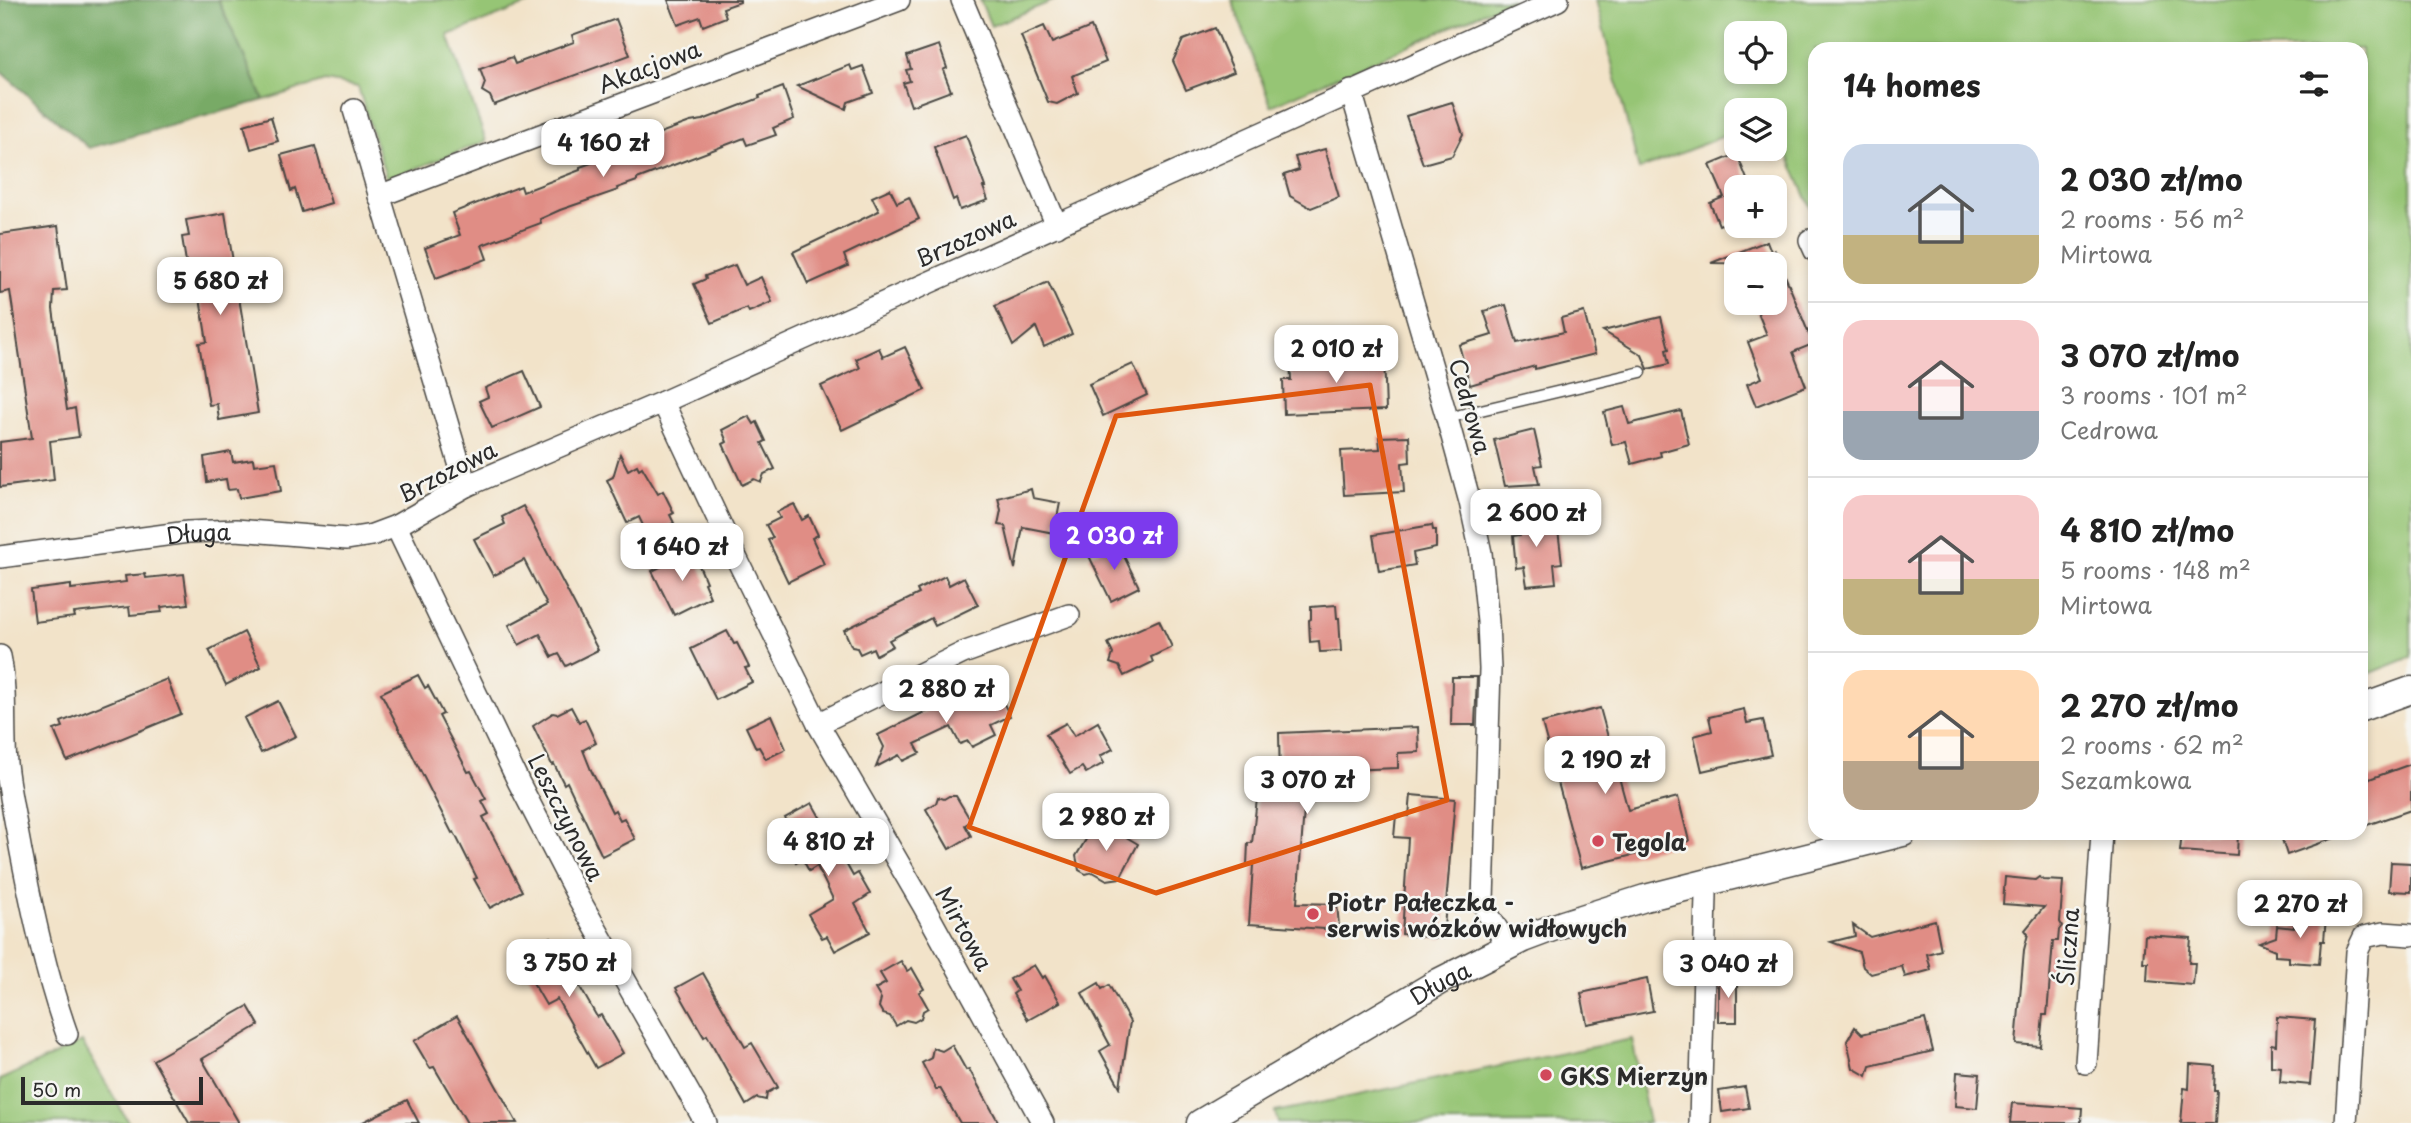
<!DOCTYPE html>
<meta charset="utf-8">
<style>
:root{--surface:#fff;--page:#f6f6f6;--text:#222;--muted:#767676;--line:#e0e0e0;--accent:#7c3aed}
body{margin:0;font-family:"Playpen Sans",sans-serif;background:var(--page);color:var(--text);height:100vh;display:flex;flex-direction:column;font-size:26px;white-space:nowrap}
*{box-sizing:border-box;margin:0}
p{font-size:23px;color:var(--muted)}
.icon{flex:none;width:38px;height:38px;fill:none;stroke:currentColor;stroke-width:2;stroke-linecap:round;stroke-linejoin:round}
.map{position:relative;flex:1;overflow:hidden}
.details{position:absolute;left:1808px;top:42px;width:560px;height:798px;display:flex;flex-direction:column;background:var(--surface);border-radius:21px;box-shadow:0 4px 10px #0003}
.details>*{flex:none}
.controls{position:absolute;left:1724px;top:21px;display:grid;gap:14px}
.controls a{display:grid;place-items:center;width:63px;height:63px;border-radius:14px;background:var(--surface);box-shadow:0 4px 10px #0003;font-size:35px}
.scale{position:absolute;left:21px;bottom:18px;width:182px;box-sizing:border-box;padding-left:7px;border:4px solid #2b2b2b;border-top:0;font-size:19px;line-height:24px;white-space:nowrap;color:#2b2b2b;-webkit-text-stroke:5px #f6f6f2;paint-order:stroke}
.price{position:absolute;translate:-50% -60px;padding:0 16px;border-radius:14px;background:#fff;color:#222;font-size:23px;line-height:46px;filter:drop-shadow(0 2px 4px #0008)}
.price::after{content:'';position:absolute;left:50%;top:42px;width:21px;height:16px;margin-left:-10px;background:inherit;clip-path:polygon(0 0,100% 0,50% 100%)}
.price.selected{background:var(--accent);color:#fff}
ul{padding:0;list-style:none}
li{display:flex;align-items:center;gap:21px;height:175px;padding:0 35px}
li+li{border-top:2px solid var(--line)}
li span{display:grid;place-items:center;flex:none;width:196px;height:140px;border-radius:21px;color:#555}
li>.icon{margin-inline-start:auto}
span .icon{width:84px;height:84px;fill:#fffc;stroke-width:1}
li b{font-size:30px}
h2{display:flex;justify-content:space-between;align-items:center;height:84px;padding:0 35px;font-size:30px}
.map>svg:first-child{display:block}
.green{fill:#96c574;stroke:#607850;stroke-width:2;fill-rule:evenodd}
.forest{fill:#78aa66;stroke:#526a48;stroke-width:2}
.building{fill:#e08d85}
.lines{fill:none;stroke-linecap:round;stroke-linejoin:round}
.service-casing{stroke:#494743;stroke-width:13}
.minor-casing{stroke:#494743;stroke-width:24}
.tertiary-casing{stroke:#494743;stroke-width:29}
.service{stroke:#fff;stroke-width:10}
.minor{stroke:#fff;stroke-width:21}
.tertiary{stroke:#fff;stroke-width:26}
.marked{fill:none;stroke:#df570e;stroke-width:5;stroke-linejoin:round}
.poi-dot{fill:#d1495b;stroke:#f6f6f2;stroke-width:2.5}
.labels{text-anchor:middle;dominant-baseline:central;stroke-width:5;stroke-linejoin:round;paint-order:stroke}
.street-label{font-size:23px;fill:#2b2b2b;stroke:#f6f6f2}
.poi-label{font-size:23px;font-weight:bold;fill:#2b2b2b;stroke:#f6f6f2;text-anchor:start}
</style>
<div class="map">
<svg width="2411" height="1123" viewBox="0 0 2411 1123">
<rect width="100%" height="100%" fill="#f6f6f2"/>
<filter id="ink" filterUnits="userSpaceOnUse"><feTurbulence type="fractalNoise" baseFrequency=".0143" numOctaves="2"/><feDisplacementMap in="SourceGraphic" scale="14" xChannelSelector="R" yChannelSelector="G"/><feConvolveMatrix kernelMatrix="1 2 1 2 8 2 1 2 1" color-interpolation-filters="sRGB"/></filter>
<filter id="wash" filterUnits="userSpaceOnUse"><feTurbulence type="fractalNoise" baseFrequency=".00686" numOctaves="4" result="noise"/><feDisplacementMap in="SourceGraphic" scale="28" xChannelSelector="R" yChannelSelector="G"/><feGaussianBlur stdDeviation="1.57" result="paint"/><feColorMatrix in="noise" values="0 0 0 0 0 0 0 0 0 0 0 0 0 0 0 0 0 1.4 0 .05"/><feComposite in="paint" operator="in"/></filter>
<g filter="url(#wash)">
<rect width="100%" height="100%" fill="#f2e3c9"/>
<!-- green -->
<g class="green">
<polygon points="218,0 539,0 448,35 486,141 387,180 358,87 325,81 264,100"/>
<polygon points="980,0 1055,0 991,26"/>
<polygon points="1232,0 1512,0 1271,106"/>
<path d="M1596 0H2411V657L2361 677V49H1815V217L1775 126 1774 110H1736V131L1639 170ZM1736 33H1774V72H1736Z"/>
<polygon points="1632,1039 1649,1123 1278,1123 1275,1112"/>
<polygon points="82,1042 129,1123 0,1123 0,1080"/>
</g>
<!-- forest -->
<polygon class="forest" points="0,0 218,0 264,100 89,148 0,71"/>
<g id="blocks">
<!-- building -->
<g class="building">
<polygon points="668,0 740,0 740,2 723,8 726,17 703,26 700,17 678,25"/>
<polygon points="616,19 630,55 494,105 490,96 482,91 485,83 480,69 512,57 515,64 574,42 572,35"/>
<polygon points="1044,26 1052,43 1091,27 1106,62 1072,76 1078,93 1057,104 1048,102 1021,36"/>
<polygon points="1215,28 1234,72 1186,90 1173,61 1183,40"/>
<polygon points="939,45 947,68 943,70 951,91 911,106 903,83 910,81 906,70 911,69 907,56"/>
<polygon points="850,65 852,70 863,66 873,93 848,102 846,109 797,86"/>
<polygon points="783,87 794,119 773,128 776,135 747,145 744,138 637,179 637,181 617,188 618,190 560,210 540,219 541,223 482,245 487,259 436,278 425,248 460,235 452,213 521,186 523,192 580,170 580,167 603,159 602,157 653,139 652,136 690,122 703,120 760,98 759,96"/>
<polygon points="1452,102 1463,134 1452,156 1423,164 1406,116"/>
<polygon points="271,117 278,141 251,149 244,125"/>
<polygon points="966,135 985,187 983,187 988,200 960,210 956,198 953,200 934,147"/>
<polygon points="315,146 331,203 302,212 295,189 291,191 281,155"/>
<polygon points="1325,149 1339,197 1311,208 1290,196 1284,175 1299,170 1295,157"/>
<polygon points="1737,154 1750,187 1736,187 1736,226 1733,220 1719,225 1710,203 1724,197 1710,165"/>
<polygon points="890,189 897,203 909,197 919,219 844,255 848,266 808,284 793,252 879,211 872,197"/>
<polygon points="225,213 258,413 219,420 217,404 209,405 199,343 207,342 200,298 192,299 182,237 189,236 186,220"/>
<polygon points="58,226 67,290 54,291 53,309 67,410 75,408 79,437 50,441 54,480 0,487 0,442 32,438 10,291 0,293 0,234"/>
<polygon points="1767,241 1774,259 1775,251 1813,344 1793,352 1806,386 1756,406 1747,384 1762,378 1748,342 1767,335 1754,303 1774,303 1774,264 1711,263"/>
<polygon points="735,265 744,285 761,277 772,302 749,312 747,308 712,323 694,284 706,279 705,276"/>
<polygon points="1048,282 1072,334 1044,347 1036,327 1013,346 995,306"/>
<polygon points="1506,305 1517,343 1564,332 1561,318 1584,312 1595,354 1535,369 1535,366 1470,385 1459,345 1492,335 1484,311"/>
<polygon points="1661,317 1669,349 1666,350 1669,364 1648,369 1642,355 1603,331"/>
<polygon points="905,347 925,390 842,430 821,386 860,368 856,359 879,348 883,357"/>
<polygon points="1384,355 1386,410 1284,414 1283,380 1291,380 1290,359"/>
<polygon points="1133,364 1147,395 1103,416 1089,384"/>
<polygon points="524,371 540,407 492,428 479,401 488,397 485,388"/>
<polygon points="1624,407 1629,424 1681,411 1689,444 1660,452 1661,456 1632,464 1626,442 1612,445 1604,412"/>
<polygon points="749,416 754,424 757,422 766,441 762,443 775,469 764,474 761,482 754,479 742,485 723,444 727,442 722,430"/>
<polygon points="1534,430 1542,465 1535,466 1539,484 1505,486 1494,440"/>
<polygon points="1409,436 1410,462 1402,463 1404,492 1344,495 1341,451 1380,449 1379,437"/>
<polygon points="231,452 233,462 253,459 254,465 276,462 281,491 239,498 237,489 228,490 226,479 207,482 204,457"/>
<polygon points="620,454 628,470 637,465 639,469 642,467 658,494 663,491 674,513 670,515 674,523 648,536 639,517 627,523 607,480 613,477"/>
<polygon points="1031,489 1033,498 1060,503 1054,533 1023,527 1015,569 1005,526 998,525 1001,510 998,498"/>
<polygon points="794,504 802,520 809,516 818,535 812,538 824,564 788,582 768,540 773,538 766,525 780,518 777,512"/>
<polygon points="523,506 598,650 566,666 559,654 552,657 540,634 519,645 509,625 547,605 524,560 493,576 474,539 505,524 502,517"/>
<polygon points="1536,508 1539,533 1558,530 1562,563 1554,564 1556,583 1527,586 1524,567 1516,568 1513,536 1520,535 1514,511"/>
<polygon points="1432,525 1433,530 1436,530 1436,548 1413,553 1415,565 1379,571 1373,535"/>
<polygon points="1117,542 1139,587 1111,601 1089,556"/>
<polygon points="689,553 692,559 695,557 701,570 706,582 704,583 710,597 674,615 652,571"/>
<polygon points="145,574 146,578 184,574 188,604 161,607 162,612 130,615 129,607 74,613 75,617 35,622 31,590 71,585 71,589 126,582 125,576"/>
<polygon points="945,576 949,585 964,577 978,605 935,626 931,618 889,640 893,646 876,655 873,648 860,654 857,648 852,647 844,630 919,594 917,590"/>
<polygon points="1336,605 1337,618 1339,618 1341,651 1320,652 1319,641 1310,642 1309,620 1311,619 1311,607"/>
<polygon points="1159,620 1172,647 1151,657 1153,662 1124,676 1119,666 1110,663 1113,654 1108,643"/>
<polygon points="727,631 734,644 737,643 749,667 745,668 752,682 716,700 691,649"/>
<polygon points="244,632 261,667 226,685 209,650"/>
<polygon points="418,675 425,688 428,686 443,714 439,716 468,772 471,771 486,799 482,801 489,814 483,817 522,891 490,908 474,879 477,878 454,832 452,833 381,693"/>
<polygon points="1452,677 1477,677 1475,725 1451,725"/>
<polygon points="167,679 181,714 67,761 54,730 63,727 61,722"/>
<polygon points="996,688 1010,716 991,725 996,735 972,747 968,741 960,744 951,727 915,744 920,753 903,761 899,755 876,767 884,747 878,735 957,696 960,704"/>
<polygon points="278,701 296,736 261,753 244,718"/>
<polygon points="571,707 579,722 585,719 596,743 583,750 591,770 612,812 615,810 620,820 624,818 635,839 602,856 567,782 564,784 554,764 552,765 533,726 553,713 557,714"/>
<polygon points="1600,708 1628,810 1678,797 1689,841 1581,868 1542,723"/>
<polygon points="1744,709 1747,723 1763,720 1771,755 1702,771 1694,736 1712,731 1709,717"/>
<polygon points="771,715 786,749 766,759 759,747 756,748 746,727"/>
<polygon points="1098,722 1113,749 1100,756 1104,763 1086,773 1082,767 1070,774 1046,734 1066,723 1074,736"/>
<polygon points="1418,727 1419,752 1398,753 1398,768 1319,771 1320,782 1306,783 1297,903 1337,904 1339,926 1325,929 1249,924 1253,865 1247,865 1248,843 1252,843 1259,781 1280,782 1279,733"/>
<polygon points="2411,764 2411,810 2361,827 2361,782"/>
<polygon points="1411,795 1455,799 1443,939 1402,934 1408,838 1394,837 1396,815 1409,816"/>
<polygon points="949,796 956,796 971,821 965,825 971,836 949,849 926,809 936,803 938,797 944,799"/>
<polygon points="812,803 853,876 858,873 870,894 855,904 870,932 835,951 827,936 822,938 808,914 833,899 817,866 809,871 802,858 796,862 779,832 790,827 785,818"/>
<polygon points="1106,825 1138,844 1120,878 1107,880 1093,872 1086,874 1079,870 1076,856 1093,828"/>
<polygon points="2182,833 2238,833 2237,855 2180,851"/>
<polygon points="2280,833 2340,833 2340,836 2287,855"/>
<polygon points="2391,862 2411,863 2411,892 2389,891"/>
<polygon points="2005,877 2035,880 2039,877 2043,880 2063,881 2060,922 2062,926 2059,930 2058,941 2053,941 2047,1015 2043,1015 2040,1046 2016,1044 2024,950 2028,934 2025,930 2044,907 2003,904"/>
<polygon points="2295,915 2326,917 2324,941 2321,941 2319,964 2289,962 2289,957 2275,956 2275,950 2259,943 2276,937 2277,926 2294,928"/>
<polygon points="1935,920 1941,950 1927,954 1931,970 1905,977 1902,966 1871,974 1863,967 1859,952 1831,942 1855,936 1853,925 1870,937"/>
<polygon points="2145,935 2191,938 2189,963 2195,963 2193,985 2147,981 2148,962 2143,962"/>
<polygon points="551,937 558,950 563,947 576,971 572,973 597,1017 601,1015 623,1053 596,1068 557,999 546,1005 517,955"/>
<polygon points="901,961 907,971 912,968 924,989 919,992 928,1008 923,1011 921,1018 914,1022 906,1020 896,1026 890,1016 883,1014 879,1007 881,999 875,989 886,983 880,973"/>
<polygon points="1034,965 1042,978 1045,976 1060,1002 1028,1020 1013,994 1017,991 1010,979"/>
<polygon points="703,973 745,1047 752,1043 778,1087 767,1093 766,1100 757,1098 746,1105 707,1035 704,1037 676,988"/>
<polygon points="1647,979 1653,1011 1587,1024 1581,993"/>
<rect x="1718" y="979" width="19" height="43"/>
<polygon points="1099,983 1102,989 1109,985 1130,1022 1120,1087 1100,1051 1110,1045 1082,993"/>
<polygon points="248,1006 259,1025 202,1059 239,1123 189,1123 153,1060"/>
<polygon points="457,1016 473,1044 517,1123 467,1123 434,1067 430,1068 414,1041"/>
<polygon points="2277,1017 2315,1020 2310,1085 2280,1082 2281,1067 2271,1066 2271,1044 2276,1045"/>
<polygon points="1925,1019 1933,1051 1870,1066 1867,1076 1853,1068 1847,1041 1855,1027 1862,1034"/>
<polygon points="952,1045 966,1070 969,1069 999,1123 960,1123 940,1088 936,1090 922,1063 931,1058 933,1048 942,1051"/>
<polygon points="2190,1064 2215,1066 2214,1091 2217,1091 2215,1123 2181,1123 2184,1088 2189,1089"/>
<polygon points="1957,1072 1980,1074 1977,1108 1955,1106"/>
<polygon points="1745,1087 1749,1108 1722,1112 1719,1091"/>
<polygon points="407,1100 419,1123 361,1123"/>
<polygon points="2012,1103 2082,1108 2081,1123 2010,1123"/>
</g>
</g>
</g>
<g filter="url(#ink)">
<use href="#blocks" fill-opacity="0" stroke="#494743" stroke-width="2"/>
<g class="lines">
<!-- service casing -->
<g class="service-casing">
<polyline id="service" points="1447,418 1641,372"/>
</g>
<!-- minor casing -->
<g class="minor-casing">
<g id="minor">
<polyline points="962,0 1057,226"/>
<path d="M1351 91 1447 418 1470 502 1481 553 1488 622 1490 669 1483 901C1487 918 1500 930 1507 946"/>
<polyline points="354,110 466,486"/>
<polyline points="379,196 899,0"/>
<polyline points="1810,240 1815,251"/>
<polyline points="663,402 732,549 818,724 923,905 1043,1123"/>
<polyline points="396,526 519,783 579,899 706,1123"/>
<path id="s1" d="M0 557 188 532 236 530 347 539 372 535 396 526 466 486 663 402 1558 0"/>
<path d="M0 656C7 691 3 727 6 763 9 793 16 823 21 852 33 913 46 975 67 1034"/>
<polyline points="818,724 963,653 1069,615"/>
<polyline points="2086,1063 2102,833"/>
<polyline points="1700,1123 1706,895 1702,882"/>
<polyline points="2346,1123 2357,952 2364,937 2383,933 2411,935"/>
</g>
</g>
<!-- tertiary casing -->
<g class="tertiary-casing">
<g id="tertiary">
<polyline points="2361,708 2411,690"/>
<path id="s2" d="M1200 1123 1440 981 1523 939 1563 924 1645 898 1903 833"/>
</g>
</g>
<!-- service -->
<use href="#service" class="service"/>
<!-- minor -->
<use href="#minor" class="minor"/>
<!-- tertiary -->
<use href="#tertiary" class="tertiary"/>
</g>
</g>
<!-- marked area -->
<path class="marked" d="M1370 385 1447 800 1156 893 969 827 1116 416Z"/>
<!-- markers -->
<g class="poi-dot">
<circle cx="1598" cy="841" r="7"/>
<circle cx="1313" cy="914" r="7"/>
<circle cx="1546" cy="1075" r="7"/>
</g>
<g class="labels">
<!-- street labels -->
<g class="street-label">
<text transform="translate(649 66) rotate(-21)">Akacjowa</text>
<text transform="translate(965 238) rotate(-24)">Brzozowa</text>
<text transform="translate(1471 406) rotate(74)">Cedrowa</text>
<text transform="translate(447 471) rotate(-27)">Brzozowa</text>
<text stroke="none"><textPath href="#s1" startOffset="200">Długa</textPath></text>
<text transform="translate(567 817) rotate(63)">Leszczynowa</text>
<text transform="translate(965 928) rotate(61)">Mirtowa</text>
<text transform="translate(2067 947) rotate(-86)">Śliczna</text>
<text stroke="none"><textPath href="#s2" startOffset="278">Długa</textPath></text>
</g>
<!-- poi labels -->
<g class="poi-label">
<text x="1612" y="841">Tegola</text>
<text x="1327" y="901">Piotr Pałeczka -<tspan x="1327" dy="26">serwis wózków widłowych</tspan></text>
<text x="1560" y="1075">GKS Mierzyn</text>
</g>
</g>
</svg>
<div class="controls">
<a><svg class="icon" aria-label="locate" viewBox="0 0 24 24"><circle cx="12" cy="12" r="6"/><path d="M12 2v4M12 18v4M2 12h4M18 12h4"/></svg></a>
<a><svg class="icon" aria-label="layers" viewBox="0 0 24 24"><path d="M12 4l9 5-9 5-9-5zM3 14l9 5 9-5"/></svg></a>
<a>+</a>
<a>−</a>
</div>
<div class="scale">50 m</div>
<b class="price" style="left:603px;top:179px">4 160 zł</b>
<b class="price" style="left:220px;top:317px">5 680 zł</b>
<b class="price" style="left:1336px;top:385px">2 010 zł</b>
<b class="price" style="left:1536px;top:549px">2 600 zł</b>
<b class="price selected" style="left:1114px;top:572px">2 030 zł</b>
<b class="price" style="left:682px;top:583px">1 640 zł</b>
<b class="price" style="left:946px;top:725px">2 880 zł</b>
<b class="price" style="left:1605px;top:796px">2 190 zł</b>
<b class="price" style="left:1307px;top:816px">3 070 zł</b>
<b class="price" style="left:1106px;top:853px">2 980 zł</b>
<b class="price" style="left:828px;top:878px">4 810 zł</b>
<b class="price" style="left:2300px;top:940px">2 270 zł</b>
<b class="price" style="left:569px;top:999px">3 750 zł</b>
<b class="price" style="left:1728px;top:1000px">3 040 zł</b>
<section class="details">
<h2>14 homes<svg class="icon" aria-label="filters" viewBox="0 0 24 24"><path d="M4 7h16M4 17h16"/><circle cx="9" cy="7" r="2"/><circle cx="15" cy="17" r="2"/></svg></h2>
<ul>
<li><span style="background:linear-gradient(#c9d6e8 65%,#c2b280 0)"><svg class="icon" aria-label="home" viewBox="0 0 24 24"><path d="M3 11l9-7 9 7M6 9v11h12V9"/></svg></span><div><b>2 030 zł/mo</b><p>2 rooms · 56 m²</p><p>Mirtowa</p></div></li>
<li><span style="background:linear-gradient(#f6c9c9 65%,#9aa5b1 0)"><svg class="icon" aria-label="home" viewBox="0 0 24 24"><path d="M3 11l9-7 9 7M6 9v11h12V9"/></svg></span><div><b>3 070 zł/mo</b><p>3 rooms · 101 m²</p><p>Cedrowa</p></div></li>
<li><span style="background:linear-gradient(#f6c9c9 60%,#c2b280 0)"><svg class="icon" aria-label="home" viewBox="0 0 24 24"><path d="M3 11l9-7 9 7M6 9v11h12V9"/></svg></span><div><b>4 810 zł/mo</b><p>5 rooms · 148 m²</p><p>Mirtowa</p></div></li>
<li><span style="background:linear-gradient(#ffd9b3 65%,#b9a48a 0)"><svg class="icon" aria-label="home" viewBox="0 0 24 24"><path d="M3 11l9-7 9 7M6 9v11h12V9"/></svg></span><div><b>2 270 zł/mo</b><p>2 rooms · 62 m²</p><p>Sezamkowa</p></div></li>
</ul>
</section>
</div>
